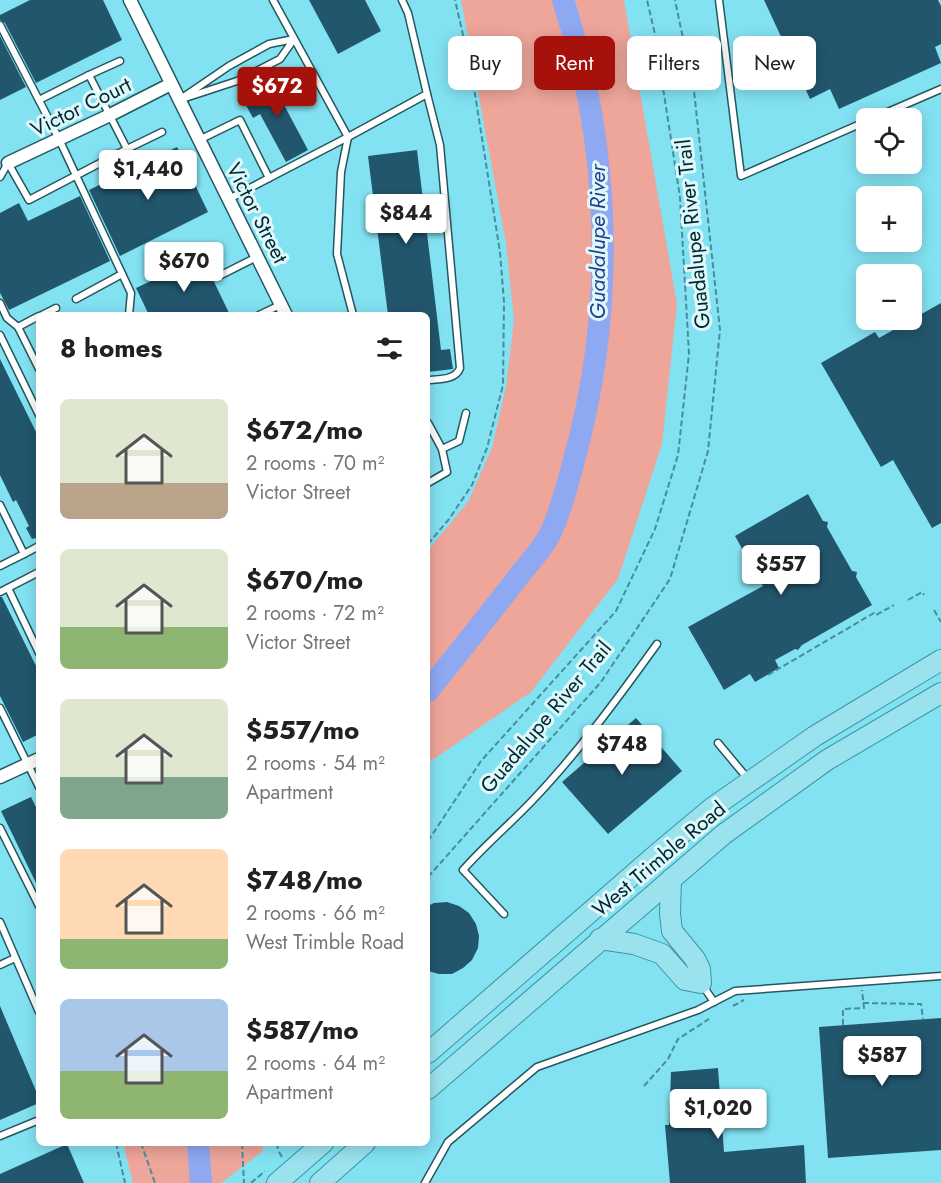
<!DOCTYPE html>
<meta charset="utf-8">
<style>
:root{--surface:#fff;--page:#f2f2f2;--text:#202124;--muted:#757577;--accent:#a6110b}
body{margin:0;font-family:Jost,sans-serif;background:var(--page);color:var(--text);height:100vh;display:flex;flex-direction:column;font-size:22px;white-space:nowrap}
*{box-sizing:border-box;margin:0}
p{font-size:20px;color:var(--muted)}
.icon{flex:none;width:33px;height:33px;fill:none;stroke:currentColor;stroke-width:2;stroke-linecap:round;stroke-linejoin:round}
.map{position:relative;flex:1;overflow:hidden}
.side{position:absolute;left:36px;top:312px;width:394px;height:834px;display:flex;flex-direction:column;background:var(--surface);border-radius:9px;box-shadow:0 3px 15px #0003}
.side>*{flex:none}
.hud{position:absolute;left:448px;top:36px;width:402px;height:54px;display:flex;gap:12px}
.controls{position:absolute;left:856px;top:108px;display:grid;gap:12px}
.controls a{display:grid;place-items:center;width:66px;height:66px;border-radius:9px;background:var(--surface);box-shadow:0 3px 15px #0003;font-size:30px}
.price{position:absolute;translate:-50% -51px;padding:0 14px;border-radius:6px;background:#fff;color:#222;font-size:20px;line-height:39px;filter:drop-shadow(0 2px 3px #0008)}
.price::after{content:'';position:absolute;left:50%;top:36px;width:18px;height:14px;margin-left:-9px;background:inherit;clip-path:polygon(0 0,100% 0,50% 100%)}
.price.active{background:var(--accent);color:#fff}
ul{padding:0;list-style:none}
li{display:flex;align-items:center;gap:18px;height:150px;padding:0 24px}
li span{display:grid;place-items:center;flex:none;width:168px;height:120px;border-radius:9px;color:#555}
li>.icon{margin-inline-start:auto}
span .icon{width:72px;height:72px;fill:#fffc;stroke-width:1}
li b{font-size:26px}
h2{display:flex;justify-content:space-between;align-items:center;height:72px;padding:0 24px;font-size:26px}
.tag{padding:0 21px;border-radius:9px;background:var(--surface);box-shadow:0 3px 15px #0003;font-size:21px;line-height:54px}
.tag.active{background:var(--accent);color:#fff}
.map>svg:first-child{display:block}
.green{fill:#eea59a}
.lines{fill:none;stroke-linecap:round;stroke-linejoin:round}
.river{stroke:#8fa8f2;stroke-width:22}
.building{fill:#22566d}
.lane-casing{stroke:#24575f;stroke-width:9}
.street-casing{stroke:#24575f;stroke-width:15}
.primary-casing{stroke:#3996a4;stroke-width:22}
.path{stroke:#488e9a;stroke-width:2;stroke-dasharray:6 3;stroke-linecap:butt}
.lane{stroke:#fff;stroke-width:6}
.street{stroke:#fff;stroke-width:12}
.primary{stroke:#9ae3ee;stroke-width:20}
.labels{text-anchor:middle;dominant-baseline:central;stroke-width:6;stroke-linejoin:round;paint-order:stroke}
.street-label{font-size:21px;fill:#00282e;stroke:#def8fc}
.water-label{font-size:22px;font-style:italic;fill:#283b8e;stroke:#def8fc}
</style>
<div class="map">
<svg width="941" height="1183" viewBox="0 0 941 1183">
<rect width="100%" height="100%" fill="#83e2f2"/>
<!-- green -->
<g class="green">
<polygon points="461,0 624,0 677,304 662,444 618,579 531,692 428,763 428,550 468,502 492,448 506,387 514,320 506,243"/>
<polygon points="123,1143 262,1143 263,1151 221,1183 133,1183"/>
</g>
<g class="lines">
<!-- river -->
<g class="river">
<path d="M428 691C457 655 486 618 515 581 526 566 542 550 550 534 561 511 569 480 575 456 616 307 611 146 563 0"/>
<polyline points="198,1143 201,1183"/>
</g>
</g>
<!-- building -->
<g class="building">
<polygon points="30,0 103,0 122,40 36,83 5,23 0,20 0,15"/>
<polygon points="309,0 365,0 381,31 338,54"/>
<polygon points="764,0 938,0 941,6 941,44 935,47 941,63 839,109 830,89 810,99"/>
<polygon points="0,36 26,87 0,100"/>
<polygon points="280,78 290,98 283,103 308,150 286,162 260,114 253,118 242,98"/>
<polygon points="177,147 208,212 120,256 89,190"/>
<polygon points="417,150 441,350 450,349 453,369 428,372 428,315 388,315 368,156"/>
<polygon points="80,196 110,261 9,310 0,293 0,213 19,203 28,221"/>
<polygon points="202,257 230,315 149,315 136,288"/>
<polygon points="941,303 941,523 932,528 893,460 881,467 821,363 875,332 879,338"/>
<polygon points="0,359 39,438 39,541 37,541 35,538 32,539 26,528 29,526 16,500 13,502 0,475"/>
<polygon points="808,494 823,521 828,522 827,527 852,571 857,572 856,577 872,605 802,645 798,650 795,649 775,660 779,668 755,682 750,674 724,690 688,627 763,586 735,536"/>
<polygon points="0,597 2,597 39,672 39,734 23,742 0,696"/>
<polygon points="636,718 682,771 608,834 562,782"/>
<polygon points="31,797 39,813 39,889 1,811"/>
<polygon points="447,902 459,906 469,913 476,924 479,936 478,948 472,960 463,968 452,974 439,974 428,971 428,906 434,903"/>
<polygon points="0,1006 39,1098 39,1103 0,1120"/>
<polygon points="941,1018 941,1150 828,1158 819,1027"/>
<polygon points="718,1068 724,1152 804,1145 806,1183 670,1183 665,1125 669,1125 671,1072"/>
<polygon points="67,1144 84,1183 0,1183 0,1174"/>
</g>
<g class="lines">
<!-- lane casing -->
<g class="lane-casing">
<g id="lane">
<polyline points="273,0 348,137 427,94 408,13 402,0"/>
<polyline points="719,0 741,176 867,121"/>
<polyline points="0,25 59,139 131,293 129,315"/>
<polygon points="294,39 280,59 237,81 179,100 229,66 269,44"/>
<path d="M427 94 440 145 460 368C456 380 439 379 428 380"/>
<polyline points="39,100 89,75"/>
<polyline points="874,118 941,89"/>
<polyline points="348,137 341,172 337,254 353,315"/>
<polyline points="199,140 240,120 269,178 229,199"/>
<polyline points="127,149 162,132"/>
<polyline points="8,163 29,200 127,149 89,75 120,61"/>
<polyline points="0,177 8,163"/>
<polyline points="269,178 348,137"/>
<polyline points="219,276 257,257"/>
<polyline points="76,299 122,274"/>
<polyline points="0,303 7,318 18,327 39,369"/>
<polyline points="42,315 56,308"/>
<polyline points="259,315 280,305"/>
<polyline points="18,327 39,316"/>
<polyline points="0,335 39,415"/>
<polyline points="428,423 442,449 447,472 428,483"/>
<polyline points="442,449 459,441 466,413"/>
<polyline points="0,505 24,554 0,566"/>
<polyline points="24,554 39,546"/>
<polyline points="8,588 39,653"/>
<polyline points="0,592 39,572"/>
<polyline points="0,708 39,787"/>
<polyline points="718,743 748,779"/>
<polyline points="0,828 39,906"/>
<path d="M504 914 463 870C484 846 509 825 531 802 578 753 618 698 657 644"/>
<polyline points="0,922 39,1012"/>
<polyline points="0,965 15,958"/>
<polyline points="703,986 714,1002"/>
<polyline points="0,1136 39,1120"/>
<polyline points="425,1183 448,1142 537,1067 698,1010 735,991 941,976"/>
</g>
</g>
<!-- street casing -->
<g class="street-casing">
<g id="street">
<polyline points="130,0 286,315"/>
<polyline points="8,163 110,115 171,84"/>
<polyline points="0,777 39,759"/>
</g>
</g>
<!-- primary casing -->
<g class="primary-casing">
<g id="primary">
<polyline points="600,939 634,944 662,954 685,980 701,983 700,969 695,959 672,931 670,914 671,879"/>
<polyline points="428,1053 658,853 712,808 815,736 941,660"/>
<polyline points="428,1089 724,834 827,760 941,693"/>
<polyline points="277,1183 323,1143"/>
<polyline points="320,1183 365,1143"/>
</g>
</g>
<!-- path -->
<g class="path">
<polyline points="428,544 449,519 472,485 487,448 503,385 504,302 500,252 471,69 455,0"/>
<polyline points="908,600 922,592 924,595"/>
<polyline points="934,610 941,622"/>
<polyline points="768,675 874,613 876,615 894,605"/>
<polyline points="428,841 481,761 616,611 655,529 678,455 689,354 680,197 654,30 647,0"/>
<polyline points="428,877 601,682 670,579 708,451 720,330 694,91 675,0"/>
<polyline points="863,1003 921,1004 923,1019"/>
<polyline points="733,1006 744,1000"/>
<polyline points="843,1025 843,1009 864,1008 862,990"/>
<polyline points="644,1086 668,1059 678,1039 709,1019"/>
<polyline points="116,1143 125,1183"/>
<polyline points="141,1143 155,1183"/>
<polyline points="242,1143 244,1183"/>
<polyline points="277,1143 278,1150 283,1159"/>
<polyline points="251,1183 265,1171"/>
</g>
<!-- lane -->
<use href="#lane" class="lane"/>
<!-- street -->
<use href="#street" class="street"/>
<!-- primary -->
<use href="#primary" class="primary"/>
</g>
<g class="labels">
<!-- street labels -->
<g class="street-label">
<text transform="translate(81 107) rotate(-26)">Victor Court</text>
<text transform="translate(257 213) rotate(63)">Victor Street</text>
<text transform="translate(693 234) rotate(-96)">Guadalupe River Trail</text>
<text transform="translate(546 717) rotate(-50)">Guadalupe River Trail</text>
<text transform="translate(659 859) rotate(-40)">West Trimble Road</text>
</g>
<!-- water labels -->
<g class="water-label">
<text transform="translate(597 242) rotate(-90)">Guadalupe River</text>
</g>
</g>
</svg>
<div class="controls">
<a><svg class="icon" aria-label="locate" viewBox="0 0 24 24"><circle cx="12" cy="12" r="6"/><path d="M12 2v4M12 18v4M2 12h4M18 12h4"/></svg></a>
<a>+</a>
<a>−</a>
</div>
<b class="price active" style="left:277px;top:118px">$672</b>
<b class="price" style="left:148px;top:201px">$1,440</b>
<b class="price" style="left:406px;top:245px">$844</b>
<b class="price" style="left:184px;top:293px">$670</b>
<b class="price" style="left:781px;top:596px">$557</b>
<b class="price" style="left:622px;top:776px">$748</b>
<b class="price" style="left:882px;top:1087px">$587</b>
<b class="price" style="left:718px;top:1140px">$1,020</b>
<div class="hud">
<a class="tag">Buy</a>
<a class="tag active">Rent</a>
<a class="tag">Filters</a>
<a class="tag">New</a>
</div>
<section class="side">
<h2>8 homes<svg class="icon" aria-label="filters" viewBox="0 0 24 24"><path d="M4 7h16M4 17h16"/><circle cx="9" cy="7" r="2"/><circle cx="15" cy="17" r="2"/></svg></h2>
<ul>
<li><span style="background:linear-gradient(#dfe7d0 70%,#b9a48a 0)"><svg class="icon" aria-label="home" viewBox="0 0 24 24"><path d="M3 11l9-7 9 7M6 9v11h12V9"/></svg></span><div><b>$672/mo</b><p>2 rooms · 70 m²</p><p>Victor Street</p></div></li>
<li><span style="background:linear-gradient(#dfe7d0 65%,#8fb573 0)"><svg class="icon" aria-label="home" viewBox="0 0 24 24"><path d="M3 11l9-7 9 7M6 9v11h12V9"/></svg></span><div><b>$670/mo</b><p>2 rooms · 72 m²</p><p>Victor Street</p></div></li>
<li><span style="background:linear-gradient(#dfe7d0 65%,#7fa58c 0)"><svg class="icon" aria-label="home" viewBox="0 0 24 24"><path d="M3 11l9-7 9 7M6 9v11h12V9"/></svg></span><div><b>$557/mo</b><p>2 rooms · 54 m²</p><p>Apartment</p></div></li>
<li><span style="background:linear-gradient(#ffd9b3 75%,#8fb573 0)"><svg class="icon" aria-label="home" viewBox="0 0 24 24"><path d="M3 11l9-7 9 7M6 9v11h12V9"/></svg></span><div><b>$748/mo</b><p>2 rooms · 66 m²</p><p>West Trimble Road</p></div></li>
<li><span style="background:linear-gradient(#a9c7e8 60%,#8fb573 0)"><svg class="icon" aria-label="home" viewBox="0 0 24 24"><path d="M3 11l9-7 9 7M6 9v11h12V9"/></svg></span><div><b>$587/mo</b><p>2 rooms · 64 m²</p><p>Apartment</p></div></li>
</ul>
</section>
</div>
